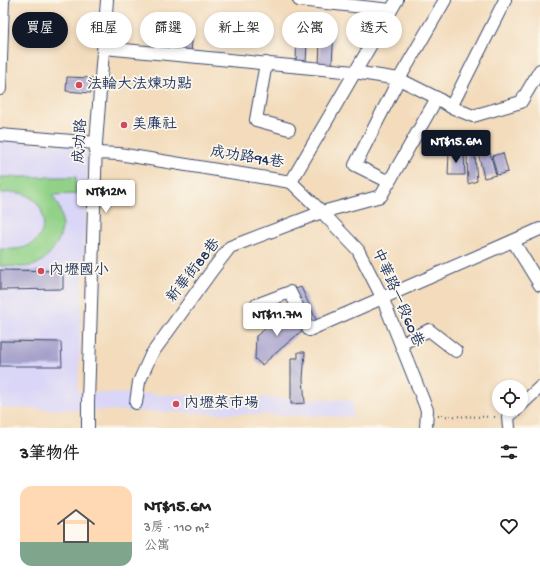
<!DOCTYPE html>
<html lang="zh-TW">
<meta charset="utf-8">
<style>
:root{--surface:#fff;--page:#f6f6f6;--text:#222;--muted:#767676;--line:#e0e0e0;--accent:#111827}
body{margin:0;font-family:"Gochi Hand","LXGW WenKai TC",sans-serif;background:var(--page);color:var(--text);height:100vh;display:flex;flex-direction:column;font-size:15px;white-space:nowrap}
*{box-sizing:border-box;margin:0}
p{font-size:13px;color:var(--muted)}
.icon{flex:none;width:22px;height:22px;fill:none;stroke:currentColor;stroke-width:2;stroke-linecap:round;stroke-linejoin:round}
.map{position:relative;height:428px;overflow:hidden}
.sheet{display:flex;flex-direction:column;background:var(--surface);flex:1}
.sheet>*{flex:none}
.banner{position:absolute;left:12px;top:12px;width:516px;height:36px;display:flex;gap:8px}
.tools{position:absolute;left:492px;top:380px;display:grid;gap:8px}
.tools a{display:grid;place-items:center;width:36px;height:36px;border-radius:50%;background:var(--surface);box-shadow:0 2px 6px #0003;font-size:20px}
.price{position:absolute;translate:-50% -34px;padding:0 9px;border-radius:4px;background:#fff;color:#222;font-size:13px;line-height:26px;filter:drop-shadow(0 1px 2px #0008)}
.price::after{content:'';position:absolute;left:50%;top:24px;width:12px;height:9px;margin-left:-6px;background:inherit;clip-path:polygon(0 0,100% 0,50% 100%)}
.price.active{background:var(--accent);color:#fff}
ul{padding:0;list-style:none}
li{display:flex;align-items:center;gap:12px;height:100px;padding:0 20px}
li+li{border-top:1px solid var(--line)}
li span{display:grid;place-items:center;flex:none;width:112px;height:80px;border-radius:12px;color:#555}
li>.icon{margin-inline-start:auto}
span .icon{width:48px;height:48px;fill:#fffc;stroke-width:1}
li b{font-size:17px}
h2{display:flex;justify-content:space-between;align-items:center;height:48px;padding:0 20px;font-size:17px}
.chip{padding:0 14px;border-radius:18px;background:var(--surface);box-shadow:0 2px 6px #0003;font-size:14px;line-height:36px}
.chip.active{background:var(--accent);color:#fff}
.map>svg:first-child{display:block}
.built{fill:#dad6f7}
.green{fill:#92d288;stroke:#568073}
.building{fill:#a6a1cb}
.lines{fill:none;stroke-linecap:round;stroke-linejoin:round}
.minor-casing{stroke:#3b496c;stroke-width:14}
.path{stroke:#3b496c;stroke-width:2;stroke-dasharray:1 3;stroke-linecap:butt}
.minor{stroke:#fff;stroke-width:12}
.poi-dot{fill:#d1495b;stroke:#fbf7ec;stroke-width:1.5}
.labels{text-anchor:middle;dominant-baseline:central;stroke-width:3.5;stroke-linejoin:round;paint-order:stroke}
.poi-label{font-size:15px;fill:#1b2f5e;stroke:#fbf7ec;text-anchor:start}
.street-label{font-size:15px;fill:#1b2f5e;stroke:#fbf7ec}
</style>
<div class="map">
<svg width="540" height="428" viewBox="0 0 540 428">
<rect width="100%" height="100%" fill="#fbf7ec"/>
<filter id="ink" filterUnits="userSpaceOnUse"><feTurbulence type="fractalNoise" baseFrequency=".025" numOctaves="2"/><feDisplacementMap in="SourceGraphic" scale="8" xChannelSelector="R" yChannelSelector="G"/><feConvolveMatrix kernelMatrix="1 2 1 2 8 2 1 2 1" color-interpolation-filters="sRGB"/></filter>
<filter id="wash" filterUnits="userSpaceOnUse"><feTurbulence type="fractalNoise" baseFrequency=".012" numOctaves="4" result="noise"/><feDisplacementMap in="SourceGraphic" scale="16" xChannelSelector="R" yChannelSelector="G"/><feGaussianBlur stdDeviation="0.9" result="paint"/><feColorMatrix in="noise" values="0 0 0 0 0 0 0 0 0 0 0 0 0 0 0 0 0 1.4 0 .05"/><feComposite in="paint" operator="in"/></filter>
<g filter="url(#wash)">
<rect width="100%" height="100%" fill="#f3dbbb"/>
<!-- built -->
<polygon class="built" points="0,140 82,146 88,152 78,392 353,400 353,417 0,408"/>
<!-- green -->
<path class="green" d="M0 177H76V194L52 195C66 215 66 235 49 254 45 259 38 265 31 266 23 268 9 266 0 266V249C9 249 19 250 28 246 49 237 48 206 28 196 20 191 9 193 0 193Z"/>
<g id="blocks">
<!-- building -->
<g class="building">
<polygon points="178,25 193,26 191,54 177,53"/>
<polygon points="297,29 334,30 332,64 319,64 320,42 307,42 306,63 296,63"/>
<polygon points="67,77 92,78 91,93 66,91"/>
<polygon points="470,150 475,155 477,181 468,184 467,154"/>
<polygon points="449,153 464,154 465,175 448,175"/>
<polygon points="490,153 496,175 484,178 479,156"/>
<polygon points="503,153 508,172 497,175 492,156"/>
<polygon points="0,270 63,271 63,289 0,290"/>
<polygon points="301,287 318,324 309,328 291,291"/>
<polygon points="290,310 305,328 262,365 255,359 256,336"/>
<polygon points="0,341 61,342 62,366 0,366"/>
<polygon points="298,352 305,352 303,379 305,403 291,404 291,358 298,358"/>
</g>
</g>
</g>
<g filter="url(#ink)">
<use href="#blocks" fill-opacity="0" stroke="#3b496c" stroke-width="1"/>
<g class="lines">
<!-- minor casing -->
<g class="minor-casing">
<g id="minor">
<polyline points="299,0 391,10"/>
<polyline points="104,48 354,72 399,79 437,98 451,107 473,116 521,102 540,70"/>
<polyline points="266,63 256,120 289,129"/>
<polyline points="0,89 3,0"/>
<polyline points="451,107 505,0"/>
<polyline points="0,135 96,143"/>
<polyline points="96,153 119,154 291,182"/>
<polyline points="291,182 322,212 358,250 382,297 427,410 426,428"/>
<polyline points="291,182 397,0"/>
<polyline points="389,182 355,165 399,79 445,0"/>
<polyline points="513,241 540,285"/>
<polyline points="256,305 290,292 309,330 540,229"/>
<polyline points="401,344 429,330 456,351"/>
<polyline points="136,403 139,382 151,355 213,269 230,247 322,212 381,196 437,98"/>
<polyline points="521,405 540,387"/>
<polyline points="88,428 88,402 96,143 107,0"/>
<polyline points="509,428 508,417 517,409"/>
</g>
</g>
<!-- path -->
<polyline class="path" points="438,416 497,417"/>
<!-- minor -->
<use href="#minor" class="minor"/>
</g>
</g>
<!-- markers -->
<g class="poi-dot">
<circle cx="79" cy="85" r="4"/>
<circle cx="124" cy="125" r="4"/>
<circle cx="41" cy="271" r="4"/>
<circle cx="176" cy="404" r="4"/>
</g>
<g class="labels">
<!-- poi labels -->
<g class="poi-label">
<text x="87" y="85">法輪大法煉功點</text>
<text x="132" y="125">美廉社</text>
<text x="49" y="271">內壢國小</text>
<text x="184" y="404">內壢菜市場</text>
</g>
<!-- street labels -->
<g class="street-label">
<text transform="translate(81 141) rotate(-87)">成功路</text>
<text transform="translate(247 158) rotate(9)">成功路94巷</text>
<text transform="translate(194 271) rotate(-52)">新華街88巷</text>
<text transform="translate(397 298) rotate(66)">中華路一段60巷</text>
</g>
</g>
</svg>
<div class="tools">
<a><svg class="icon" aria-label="locate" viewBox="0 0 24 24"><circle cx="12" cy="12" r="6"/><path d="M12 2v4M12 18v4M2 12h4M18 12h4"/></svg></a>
</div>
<b class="price active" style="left:456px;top:164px">NT$15.6M</b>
<b class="price" style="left:106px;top:214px">NT$12M</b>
<b class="price" style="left:277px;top:337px">NT$11.7M</b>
<div class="banner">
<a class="chip active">買屋</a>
<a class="chip">租屋</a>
<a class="chip">篩選</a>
<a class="chip">新上架</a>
<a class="chip">公寓</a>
<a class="chip">透天</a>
</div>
</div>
<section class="sheet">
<h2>3筆物件<svg class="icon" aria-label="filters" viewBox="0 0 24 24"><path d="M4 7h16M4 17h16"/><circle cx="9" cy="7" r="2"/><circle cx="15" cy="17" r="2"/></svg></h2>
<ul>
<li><span style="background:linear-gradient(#ffd9b3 70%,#7fa58c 0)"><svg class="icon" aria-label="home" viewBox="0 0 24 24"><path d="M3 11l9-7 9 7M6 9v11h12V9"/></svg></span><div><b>NT$15.6M</b><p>3房 · 110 m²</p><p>公寓</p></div><svg class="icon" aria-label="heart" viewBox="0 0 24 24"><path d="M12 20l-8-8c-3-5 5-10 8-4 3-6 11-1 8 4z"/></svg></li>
</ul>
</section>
